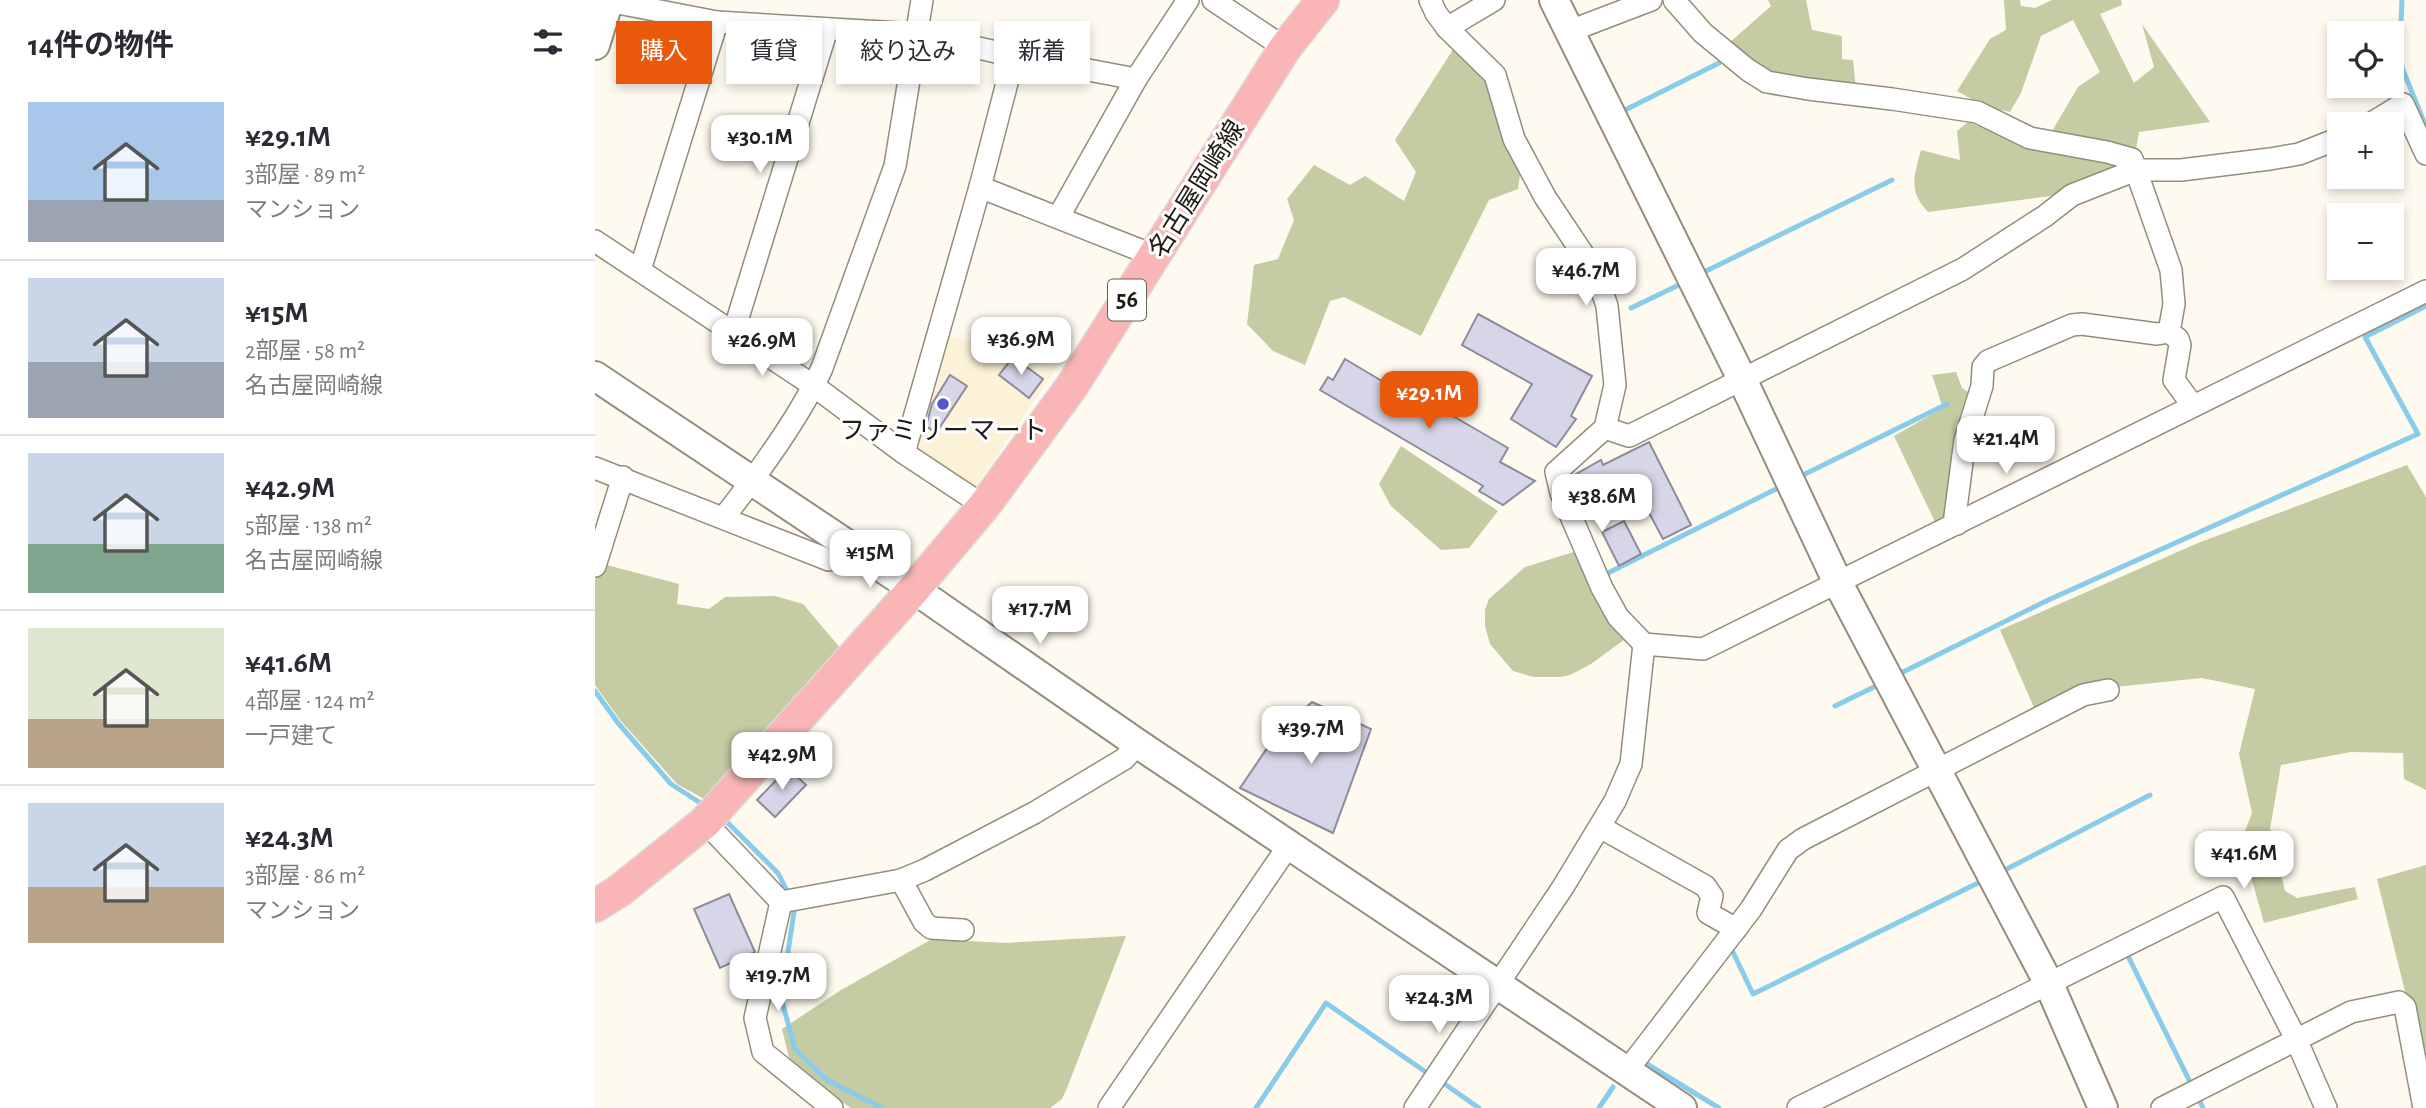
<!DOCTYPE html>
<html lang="ja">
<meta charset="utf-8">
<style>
:root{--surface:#fff;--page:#f2f2f3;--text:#2b2b33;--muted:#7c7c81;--line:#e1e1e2;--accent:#ea580c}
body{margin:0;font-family:"Alegreya Sans","Noto Sans JP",sans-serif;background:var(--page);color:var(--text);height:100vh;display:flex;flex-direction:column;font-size:26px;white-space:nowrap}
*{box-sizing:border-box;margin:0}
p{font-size:23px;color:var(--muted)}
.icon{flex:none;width:38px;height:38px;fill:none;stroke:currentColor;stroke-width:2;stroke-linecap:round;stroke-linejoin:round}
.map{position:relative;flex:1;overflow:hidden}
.panel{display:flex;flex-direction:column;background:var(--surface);width:595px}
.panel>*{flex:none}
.banner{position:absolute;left:21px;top:21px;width:665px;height:63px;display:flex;gap:14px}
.controls{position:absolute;left:1732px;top:21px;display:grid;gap:14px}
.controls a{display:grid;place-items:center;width:77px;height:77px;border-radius:0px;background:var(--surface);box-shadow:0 4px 10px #0003;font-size:35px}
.price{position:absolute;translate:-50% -60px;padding:0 16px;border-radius:14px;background:#fff;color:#222;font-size:23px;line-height:46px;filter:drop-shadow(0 2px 4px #0008)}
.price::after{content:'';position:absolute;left:50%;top:42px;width:21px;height:16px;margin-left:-10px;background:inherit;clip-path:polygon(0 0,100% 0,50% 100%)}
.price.current{background:var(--accent);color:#fff}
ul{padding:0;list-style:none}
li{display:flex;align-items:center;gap:21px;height:175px;padding:0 28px}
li+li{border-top:2px solid var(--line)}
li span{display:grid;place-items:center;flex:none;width:196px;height:140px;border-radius:0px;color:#555}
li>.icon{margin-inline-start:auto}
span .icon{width:84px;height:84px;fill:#fffc;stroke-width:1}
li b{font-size:30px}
h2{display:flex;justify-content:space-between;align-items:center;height:84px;padding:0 28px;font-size:30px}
.tag{padding:0 24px;border-radius:0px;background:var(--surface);box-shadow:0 4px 10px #0003;font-size:24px;line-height:63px}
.tag.current{background:var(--accent);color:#fff}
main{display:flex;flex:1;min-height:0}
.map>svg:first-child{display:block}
.built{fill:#fcf2d8}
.green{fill:#c5cba3}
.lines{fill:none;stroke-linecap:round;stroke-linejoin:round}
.stream{stroke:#88cbeb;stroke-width:5}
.building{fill:#d7d6e8;stroke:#8d8b9c;stroke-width:2}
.street-casing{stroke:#948d7d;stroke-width:24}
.secondary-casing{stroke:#948d7d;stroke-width:32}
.primary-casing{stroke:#dbdbda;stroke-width:35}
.street{stroke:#fff;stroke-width:21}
.secondary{stroke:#fff;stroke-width:28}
.primary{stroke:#fab6b6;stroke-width:32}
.poi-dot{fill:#5458cf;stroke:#fff;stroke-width:2.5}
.labels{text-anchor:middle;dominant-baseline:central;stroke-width:6;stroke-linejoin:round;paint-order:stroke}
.shield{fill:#fff;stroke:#62605b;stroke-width:2}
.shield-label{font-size:24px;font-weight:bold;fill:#1e1c15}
.street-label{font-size:26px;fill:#1e1c15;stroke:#fff}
.poi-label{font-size:26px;fill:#1e1c15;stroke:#fff}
</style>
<main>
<section class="panel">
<h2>14件の物件<svg class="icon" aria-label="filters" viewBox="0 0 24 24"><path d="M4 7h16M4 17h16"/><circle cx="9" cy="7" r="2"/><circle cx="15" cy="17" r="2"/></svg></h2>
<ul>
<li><span style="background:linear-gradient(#a9c7e8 70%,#9aa5b1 0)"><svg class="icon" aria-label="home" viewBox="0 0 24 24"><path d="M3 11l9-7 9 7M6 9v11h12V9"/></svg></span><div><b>¥29.1M</b><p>3部屋 · 89 m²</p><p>マンション</p></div></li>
<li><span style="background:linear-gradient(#c9d6e8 60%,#9aa5b1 0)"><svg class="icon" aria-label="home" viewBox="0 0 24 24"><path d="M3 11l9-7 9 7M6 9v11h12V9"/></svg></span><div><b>¥15M</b><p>2部屋 · 58 m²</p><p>名古屋岡崎線</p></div></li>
<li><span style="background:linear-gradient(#c9d6e8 65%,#7fa58c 0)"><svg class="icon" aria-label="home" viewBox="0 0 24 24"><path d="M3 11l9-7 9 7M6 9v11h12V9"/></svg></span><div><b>¥42.9M</b><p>5部屋 · 138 m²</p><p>名古屋岡崎線</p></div></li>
<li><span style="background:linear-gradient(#dfe7d0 65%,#b9a48a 0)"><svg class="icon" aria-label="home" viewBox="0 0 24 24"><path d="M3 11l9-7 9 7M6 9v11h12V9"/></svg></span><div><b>¥41.6M</b><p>4部屋 · 124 m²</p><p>一戸建て</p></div></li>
<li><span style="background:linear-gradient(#c9d6e8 60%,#b9a48a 0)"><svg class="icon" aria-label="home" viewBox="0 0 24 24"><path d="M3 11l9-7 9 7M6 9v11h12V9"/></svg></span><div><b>¥24.3M</b><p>3部屋 · 86 m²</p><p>マンション</p></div></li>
</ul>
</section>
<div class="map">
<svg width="1831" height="1108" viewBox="0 0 1831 1108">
<rect width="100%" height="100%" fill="#fefaef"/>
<!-- built -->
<polygon class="built" points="351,335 462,367 378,491 320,453"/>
<!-- green -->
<g class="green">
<polygon points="1173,0 1211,0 1217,30 1247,36 1247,59 1258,60 1261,89 1189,79 1160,65 1134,43 1176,6"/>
<polygon points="1409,0 1425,0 1426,6 1440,8 1457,0 1526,0 1527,5 1505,14 1539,83 1559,67 1547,24 1615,122 1544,132 1541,150 1472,140 1457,131 1483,87 1505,72 1478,20 1446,36 1426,93 1415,112 1389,106 1362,91 1395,39 1411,30"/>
<polygon points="859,48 893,80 926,168 923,189 894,200 826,336 749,297 735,301 710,365 678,351 652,324 659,265 683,259 699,220 692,199 719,165 755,185 770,176 809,201 821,172 800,140"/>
<path d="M1373 122 1433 146 1517 164 1520 173 1471 194 1333 212C1313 191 1319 176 1326 150L1365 160 1362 131Z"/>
<polygon points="1361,372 1367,388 1376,394 1355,498 1349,505 1351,520 1342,526 1299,436 1348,408 1337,375"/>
<polygon points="806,446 903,511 874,548 846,550 796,506 784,484"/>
<polygon points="1812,465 1831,497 1831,790 1809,779 1808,753 1756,752 1686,765 1675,829 1690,891 1702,898 1760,887 1763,899 1669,923 1646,841 1657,813 1644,754 1660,689 1607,678 1500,689 1441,712 1405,630 1603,543"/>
<polygon points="982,551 1033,637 996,664 975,675 966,677 939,677 918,671 895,644 890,626 890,610 894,599 930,567"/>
<polygon points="8,564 84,584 82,604 114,609 130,597 180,596 208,604 252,656 120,805 82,784 26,721 0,685 0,580"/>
<polygon points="1831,865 1831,1052 1812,999 1782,879"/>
<polygon points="531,936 472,1088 467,1099 455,1108 256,1108 197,1070 187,1029 246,990 337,939 410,943"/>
</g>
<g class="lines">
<!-- stream -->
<g class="stream">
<polyline points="1807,0 1805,49 1806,65 1831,127"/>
<polyline points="1030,110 1124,63"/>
<polyline points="1105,274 1297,180"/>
<polyline points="1036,308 1090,282"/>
<polyline points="1204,477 1352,404"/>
<polyline points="1013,573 1189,485"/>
<polyline points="1300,676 1451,601 1823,434 1770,337 1831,306"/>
<polyline points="0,691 23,723 76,784 110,806"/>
<polyline points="1240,706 1285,684"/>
<polyline points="127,817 183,873 195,897"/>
<polyline points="1406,872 1555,795"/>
<polyline points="197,906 199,912 193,952 186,978 187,1001 200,1049 232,1080 287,1108"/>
<polyline points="1135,950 1136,948 1158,994 1391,879"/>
<polyline points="1532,954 1597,1086"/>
<polyline points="1048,1060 1047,1061 1124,1108"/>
<polyline points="844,1080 884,1108"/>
<polyline points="1602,1095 1608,1108"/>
<polyline points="661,1108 731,1003 835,1075"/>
<polyline points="1004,1108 1018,1087"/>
</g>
</g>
<!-- building -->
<g class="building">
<polygon points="883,314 997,376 976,416 981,419 961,447 916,419 937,384 867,345"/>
<polygon points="418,357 448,379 434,398 404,375"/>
<polygon points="750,359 812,396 815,391 913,448 905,462 940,481 908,505 884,491 888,486 725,390 733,377 738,380"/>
<polygon points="355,375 372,386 341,433 331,426 337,404"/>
<polygon points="1054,442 1096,525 1068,539 1052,509 1032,519 1020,494 991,509 976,477 1006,460 1008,465"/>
<polygon points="1029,521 1046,554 1024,566 1007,532"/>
<polygon points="717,702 776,729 738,833 645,788 681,735"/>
<polygon points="193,768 211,785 180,817 162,800"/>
<polygon points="134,894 160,952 125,968 99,909"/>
</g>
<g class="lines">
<!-- street casing -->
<g class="street-casing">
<g id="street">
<polyline points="7,0 122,22 321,34 419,56 541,79"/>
<polyline points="618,0 690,48"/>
<polyline points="835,0 841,13 852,28 900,75 919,139 950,197 994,263 1005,285 1012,306 1020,385 1010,428 961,472 966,493 1007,588 1023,617 1049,644 1108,649 1831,291"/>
<polyline points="1079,0 1108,33 1153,70 1172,82 1213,89 1297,99 1382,112 1435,138 1512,152 1537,159 1576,270 1579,304 1574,332 1583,339 1585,345 1579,380 1598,406"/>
<polyline points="852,28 899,0"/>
<polyline points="975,31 1056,0"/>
<polyline points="1775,124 1808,104 1831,154"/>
<polyline points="385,187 560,256"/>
<polyline points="464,216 541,79 593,0"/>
<polyline points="0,241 219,386 309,453 389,506"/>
<polyline points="45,270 122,22"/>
<polyline points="138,334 232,29"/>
<polyline points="1010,428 1034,436 1368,269 1450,216 1477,195 1541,170 1586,170 1675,159 1704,154 1745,138"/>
<polyline points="309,453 385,187 419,56"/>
<polyline points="0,468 234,560 250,557 259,549"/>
<path d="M129 517C162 475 205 417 227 368L300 166 327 0"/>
<polyline points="1362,524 1360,516 1370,440 1387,386 1388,367 1393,361 1477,325 1487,324 1562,334 1574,332"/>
<polyline points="0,566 28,477"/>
<polyline points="110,822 186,902"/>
<polyline points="1005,827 1110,886 1117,896 1113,913 1141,929"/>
<polyline points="306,880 329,922 336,928 368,930"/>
<polyline points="186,902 306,880 330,870 439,813 529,759 543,744"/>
<polyline points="186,902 160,1018 168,1052 237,1108"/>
<polyline points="1031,1072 1156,909 1193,850 1208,839 1488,695 1513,690"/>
<polyline points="514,1108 694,845"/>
<polyline points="820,1108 968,887 1020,801 1036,764 1049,644"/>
<polyline points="1203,1108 1628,897 1701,1039 1731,1108"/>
<polyline points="1567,1108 1756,1012 1804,1002 1810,1007 1829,1108"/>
</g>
</g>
<!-- secondary casing -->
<g class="secondary-casing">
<g id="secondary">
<polyline points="959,0 1148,381 1243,583 1454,984 1508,1108"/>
<polyline points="0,45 14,0"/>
<polyline points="0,376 319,589 543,744 1087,1108"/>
</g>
</g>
<!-- primary casing -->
<g class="primary-casing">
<polyline id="primary" points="0,906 24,891 110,822 319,589 389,506 477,386 690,48 728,0"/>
</g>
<!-- street -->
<use href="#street" class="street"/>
<!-- secondary -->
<use href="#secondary" class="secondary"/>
<!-- primary -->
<use href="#primary" class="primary"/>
</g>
<!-- markers -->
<circle class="poi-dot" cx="348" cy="404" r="7"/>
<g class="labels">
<!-- shield labels -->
<rect class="shield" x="513" y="279.5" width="38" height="41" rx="5"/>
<g class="shield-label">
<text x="532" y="300">56</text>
</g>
<!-- street labels -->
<g class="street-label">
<text transform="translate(602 189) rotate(-58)">名古屋岡崎線</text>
</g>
<!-- poi labels -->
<g class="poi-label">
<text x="348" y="431">ファミリーマート</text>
</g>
</g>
</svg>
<div class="controls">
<a><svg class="icon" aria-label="locate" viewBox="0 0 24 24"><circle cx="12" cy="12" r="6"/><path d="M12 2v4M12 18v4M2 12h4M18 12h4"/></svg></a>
<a>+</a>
<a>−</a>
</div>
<b class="price" style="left:165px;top:175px">¥30.1M</b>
<b class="price" style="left:991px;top:308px">¥46.7M</b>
<b class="price" style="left:426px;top:377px">¥36.9M</b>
<b class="price" style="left:167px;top:378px">¥26.9M</b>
<b class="price current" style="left:834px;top:431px">¥29.1M</b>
<b class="price" style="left:1411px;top:476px">¥21.4M</b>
<b class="price" style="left:1007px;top:534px">¥38.6M</b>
<b class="price" style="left:275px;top:590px">¥15M</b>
<b class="price" style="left:445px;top:646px">¥17.7M</b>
<b class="price" style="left:716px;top:766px">¥39.7M</b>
<b class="price" style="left:187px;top:792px">¥42.9M</b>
<b class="price" style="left:1649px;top:891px">¥41.6M</b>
<b class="price" style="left:183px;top:1013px">¥19.7M</b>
<b class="price" style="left:844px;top:1035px">¥24.3M</b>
<div class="banner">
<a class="tag current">購入</a>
<a class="tag">賃貸</a>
<a class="tag">絞り込み</a>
<a class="tag">新着</a>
</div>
</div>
</main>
